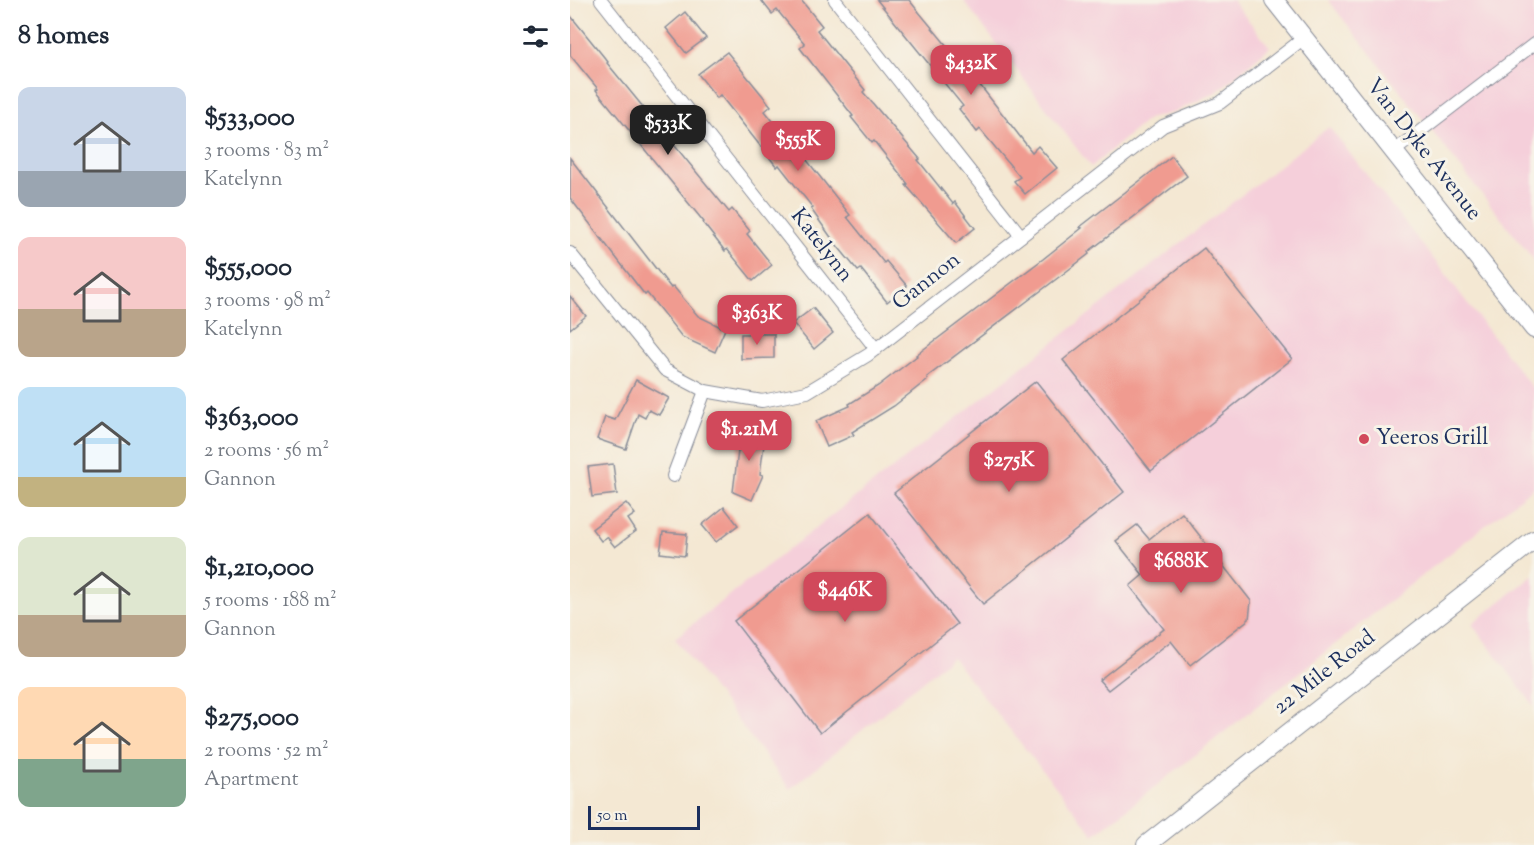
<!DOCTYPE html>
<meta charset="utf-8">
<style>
:root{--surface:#fff;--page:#f6f6f7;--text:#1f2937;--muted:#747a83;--accent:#d1495b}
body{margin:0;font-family:"Sorts Mill Goudy",serif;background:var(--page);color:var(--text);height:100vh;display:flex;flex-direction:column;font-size:22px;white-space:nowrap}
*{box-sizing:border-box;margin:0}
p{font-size:20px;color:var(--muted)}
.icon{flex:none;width:33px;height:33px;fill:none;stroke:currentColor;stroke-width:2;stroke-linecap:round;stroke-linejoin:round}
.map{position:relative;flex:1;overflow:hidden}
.details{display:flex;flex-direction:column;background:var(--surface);width:570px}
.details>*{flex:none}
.scale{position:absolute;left:18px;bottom:15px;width:112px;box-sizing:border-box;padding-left:6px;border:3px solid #1b2f5e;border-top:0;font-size:16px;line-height:21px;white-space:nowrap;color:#1b2f5e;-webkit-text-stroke:4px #f7f3e8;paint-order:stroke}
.price{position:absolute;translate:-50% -51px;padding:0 14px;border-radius:12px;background:var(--accent);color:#fff;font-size:20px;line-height:39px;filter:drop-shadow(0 2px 3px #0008)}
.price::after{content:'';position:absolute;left:50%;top:36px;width:18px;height:14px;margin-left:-9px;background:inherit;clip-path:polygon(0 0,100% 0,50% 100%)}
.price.current{background:#222;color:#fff}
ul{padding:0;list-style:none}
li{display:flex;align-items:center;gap:18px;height:150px;padding:0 18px}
li span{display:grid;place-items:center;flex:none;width:168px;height:120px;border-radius:12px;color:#555}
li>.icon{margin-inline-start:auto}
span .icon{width:72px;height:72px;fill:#fffc;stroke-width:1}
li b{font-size:26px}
h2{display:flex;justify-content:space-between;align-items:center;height:72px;padding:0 18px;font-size:26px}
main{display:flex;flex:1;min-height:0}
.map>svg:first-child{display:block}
.built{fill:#f5cfda}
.building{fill:#f09b90}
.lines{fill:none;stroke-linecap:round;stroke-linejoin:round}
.street-casing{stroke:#888c98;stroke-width:14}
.secondary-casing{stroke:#888c98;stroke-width:20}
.street{stroke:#fff;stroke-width:12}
.secondary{stroke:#fff;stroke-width:18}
.poi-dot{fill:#d1495b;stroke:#f7f3e8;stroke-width:2}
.labels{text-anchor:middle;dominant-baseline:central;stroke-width:6;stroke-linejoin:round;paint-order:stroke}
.street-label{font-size:22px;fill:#1b2f5e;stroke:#f7f3e8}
.poi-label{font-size:22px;fill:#1b2f5e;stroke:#f7f3e8;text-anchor:start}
</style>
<main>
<section class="details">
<h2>8 homes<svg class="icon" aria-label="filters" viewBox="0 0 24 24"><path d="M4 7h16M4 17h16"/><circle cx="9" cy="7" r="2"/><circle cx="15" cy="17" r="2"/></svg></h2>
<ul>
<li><span style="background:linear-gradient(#c9d6e8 70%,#9aa5b1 0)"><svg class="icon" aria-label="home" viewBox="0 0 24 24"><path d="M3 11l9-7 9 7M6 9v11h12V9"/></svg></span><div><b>$533,000</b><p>3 rooms · 83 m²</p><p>Katelynn</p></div></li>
<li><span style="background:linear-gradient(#f6c9c9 60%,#b9a48a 0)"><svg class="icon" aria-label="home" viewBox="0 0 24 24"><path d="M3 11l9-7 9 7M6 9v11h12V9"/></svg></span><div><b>$555,000</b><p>3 rooms · 98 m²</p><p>Katelynn</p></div></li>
<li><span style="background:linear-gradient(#bfe0f5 75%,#c2b280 0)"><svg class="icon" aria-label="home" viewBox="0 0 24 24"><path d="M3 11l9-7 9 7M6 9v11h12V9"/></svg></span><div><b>$363,000</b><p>2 rooms · 56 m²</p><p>Gannon</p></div></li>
<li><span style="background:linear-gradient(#dfe7d0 65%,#b9a48a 0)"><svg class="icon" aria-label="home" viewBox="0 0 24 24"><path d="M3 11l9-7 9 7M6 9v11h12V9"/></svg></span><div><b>$1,210,000</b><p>5 rooms · 188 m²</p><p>Gannon</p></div></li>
<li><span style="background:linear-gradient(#ffd9b3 60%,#7fa58c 0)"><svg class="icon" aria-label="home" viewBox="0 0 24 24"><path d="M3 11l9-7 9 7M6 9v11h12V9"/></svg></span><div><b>$275,000</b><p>2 rooms · 52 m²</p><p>Apartment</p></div></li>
</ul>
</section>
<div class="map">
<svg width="964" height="845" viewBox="0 0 964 845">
<rect width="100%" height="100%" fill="#f7f3e8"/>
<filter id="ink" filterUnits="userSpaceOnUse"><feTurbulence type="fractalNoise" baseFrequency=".0167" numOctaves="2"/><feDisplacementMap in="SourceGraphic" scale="12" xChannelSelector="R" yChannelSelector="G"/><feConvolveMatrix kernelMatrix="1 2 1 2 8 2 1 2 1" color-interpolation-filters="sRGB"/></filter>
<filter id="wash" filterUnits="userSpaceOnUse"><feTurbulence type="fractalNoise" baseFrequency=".008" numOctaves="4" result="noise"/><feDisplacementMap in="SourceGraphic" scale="24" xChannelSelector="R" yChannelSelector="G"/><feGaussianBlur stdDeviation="1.35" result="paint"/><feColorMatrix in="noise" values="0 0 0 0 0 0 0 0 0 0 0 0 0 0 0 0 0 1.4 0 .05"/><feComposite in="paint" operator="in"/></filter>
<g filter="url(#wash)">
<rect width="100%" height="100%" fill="#f4e8d3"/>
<!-- built -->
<g class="built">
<polygon points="393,0 662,0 700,47 648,91 605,112 578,119 521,167"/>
<polygon points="758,0 964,0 964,260"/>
<polygon points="759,127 869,266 964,390 964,487 524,835 382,657 220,789 105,638"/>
<polygon points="964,575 964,706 902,624"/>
</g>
<g id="blocks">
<!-- building -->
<g class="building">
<polygon points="191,0 231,0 252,26 247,30 295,90 293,92 350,159 348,160 383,204 385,202 405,228 386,243 336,185 338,184 304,141 302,143 281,117 283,116 230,48 235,44 207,10 202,14"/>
<polygon points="307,0 339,0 387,58 388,57 462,152 468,146 487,168 455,194 444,181 450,177 410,129 407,132 389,109 393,106"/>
<polygon points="115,12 136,38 116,53 96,28"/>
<polygon points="0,15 38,62 37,63 159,212 162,209 180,231 177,234 202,265 183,281 157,249 155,251 133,223 134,222 26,90 28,89 0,55"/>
<polygon points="157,52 201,106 195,111 234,160 236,159 280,215 277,217 314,263 316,261 337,286 317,302 291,269 288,271 265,243 241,209 243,208 209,165 207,167 150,95 147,98 128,74"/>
<polygon points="602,156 617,176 518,252 519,254 493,274 357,377 358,379 324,406 282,432 284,435 257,447 246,421 280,406 279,404 308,386 347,356 346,355 473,259 512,228 510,227"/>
<polygon points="0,158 101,288 103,286 128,316 155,329 145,352 112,337 77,293 75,295 0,198"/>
<polygon points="634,248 722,359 581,471 493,360"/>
<polygon points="0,296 16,316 0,329"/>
<polygon points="243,308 263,333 244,349 223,323"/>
<polygon points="171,334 204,334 204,358 171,359"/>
<polygon points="66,380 99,398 89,415 79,410 75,418 68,414 56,449 27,439 35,417 45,420"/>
<polygon points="466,381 554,492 413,604 324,493"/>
<polygon points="171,426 196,430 190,474 193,475 182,500 163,492"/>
<polygon points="43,464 47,494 22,497 18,467"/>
<polygon points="56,503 65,514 58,519 66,531 45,547 37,537 31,541 22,529"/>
<polygon points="154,507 168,525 146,542 132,525"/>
<polygon points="300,513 387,624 250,733 164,621"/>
<polygon points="612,513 681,601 679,619 620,665 601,641 538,690 529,680 594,629 560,586 573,575 546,541 567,525 579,539"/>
<polygon points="93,532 117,534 115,556 90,553"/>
</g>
</g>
</g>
<g filter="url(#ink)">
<use href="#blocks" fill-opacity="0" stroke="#888c98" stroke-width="1.5"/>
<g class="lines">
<!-- street casing -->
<g class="street-casing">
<g id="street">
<polyline points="31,0 306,349"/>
<polyline points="265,0 451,236"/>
<polyline points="823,152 964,44"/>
<polyline points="0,253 95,370 135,391 192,401 237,392 298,355 593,126 650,103 734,38"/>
<polyline points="103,476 135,391"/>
</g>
</g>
<!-- secondary casing -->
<g class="secondary-casing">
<g id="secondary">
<polyline points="704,0 964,329"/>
<polyline points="576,845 964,540"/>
</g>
</g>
<!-- street -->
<use href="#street" class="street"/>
<!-- secondary -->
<use href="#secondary" class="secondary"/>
</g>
</g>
<!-- markers -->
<circle class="poi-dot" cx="794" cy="439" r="6"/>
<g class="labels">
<!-- street labels -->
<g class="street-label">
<text transform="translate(853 150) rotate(52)">Van Dyke Avenue</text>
<text transform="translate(251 246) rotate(52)">Katelynn</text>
<text transform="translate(357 282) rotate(-38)">Gannon</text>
<text transform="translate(755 673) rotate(-38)">22 Mile Road</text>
</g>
<!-- poi labels -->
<g class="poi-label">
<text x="806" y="439">Yeeros Grill</text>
</g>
</g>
</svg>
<div class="scale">50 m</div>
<b class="price" style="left:401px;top:96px">$432K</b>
<b class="price current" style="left:98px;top:156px">$533K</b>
<b class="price" style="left:228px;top:172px">$555K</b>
<b class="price" style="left:187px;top:346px">$363K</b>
<b class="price" style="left:179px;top:462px">$1.21M</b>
<b class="price" style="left:439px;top:493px">$275K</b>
<b class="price" style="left:611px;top:594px">$688K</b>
<b class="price" style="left:275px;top:623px">$446K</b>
</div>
</main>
